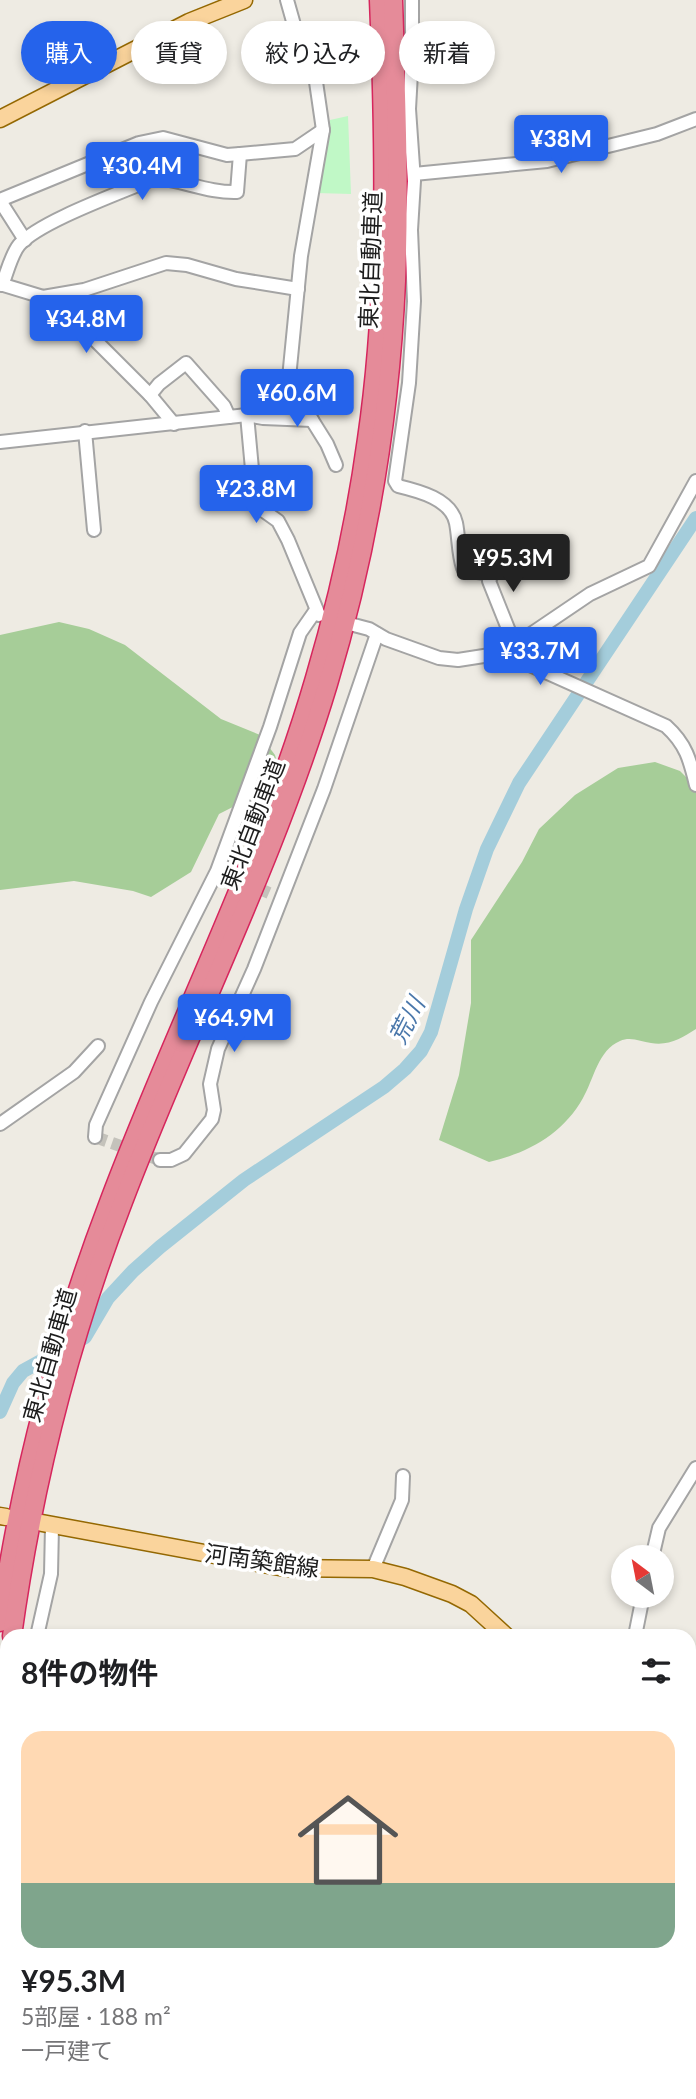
<!DOCTYPE html>
<html lang="ja">
<meta charset="utf-8">
<style>
:root{--surface:#fff;--page:#f6f6f6;--text:#202124;--muted:#757577;--line:#e0e0e0;--accent:#2563eb}
body{margin:0;font-family:Lato,"Noto Sans JP",sans-serif;background:var(--page);color:var(--text);height:100vh;display:flex;flex-direction:column;font-size:26px;white-space:nowrap}
*{box-sizing:border-box;margin:0}
p{font-size:23px;color:var(--muted)}
.icon{flex:none;width:38px;height:38px;fill:none;stroke:currentColor;stroke-width:2;stroke-linecap:round;stroke-linejoin:round}
.map{position:relative;flex:1;overflow:hidden}
.panel{position:absolute;left:0px;top:1629px;width:696px;height:471px;display:flex;flex-direction:column;background:var(--surface);border-radius:21px 21px 0 0;box-shadow:0 4px 10px #0003}
.panel>*{flex:none}
.banner{position:absolute;left:21px;top:21px;width:654px;height:63px;display:flex;gap:14px}
.needle{width:46px;rotate:328deg}
.fabs{position:absolute;left:611px;top:1545px;display:grid;gap:14px}
.fabs a{display:grid;place-items:center;width:63px;height:63px;border-radius:50%;background:var(--surface);box-shadow:0 4px 10px #0003;font-size:35px}
.price{position:absolute;translate:-50% -60px;padding:0 16px;border-radius:7px;background:var(--accent);color:#fff;font-size:23px;line-height:46px;filter:drop-shadow(0 2px 4px #0008)}
.price::after{content:'';position:absolute;left:50%;top:42px;width:21px;height:16px;margin-left:-10px;background:inherit;clip-path:polygon(0 0,100% 0,50% 100%)}
.price.selected{background:#222;color:#fff}
ul{padding:0;list-style:none}
li{display:grid;align-content:center;gap:14px;height:371px;padding:0 21px}
li+li{border-top:2px solid var(--line)}
li span{display:grid;place-items:center;height:217px;border-radius:21px;color:#555}
li>.icon{margin-inline-start:auto}
span .icon{width:126px;height:126px;fill:#fffc;stroke-width:1}
li b{font-size:30px}
h2{display:flex;justify-content:space-between;align-items:center;height:84px;padding:0 21px;font-size:30px}
.chip{padding:0 24px;border-radius:32px;background:var(--surface);box-shadow:0 4px 10px #0003;font-size:24px;line-height:63px}
.chip.selected{background:var(--accent);color:#fff}
.map>svg:first-child{display:block}
.forest{fill:#a6cd98}
.park{fill:#c0f8c6}
.lines{fill:none;stroke-linecap:round;stroke-linejoin:round}
.river{stroke:#a4cddb;stroke-width:14}
.minor-tunnel{stroke:#c4c2bb;stroke-width:12;stroke-dasharray:12 6;stroke-linecap:butt}
.minor-casing{stroke:#a4a4a4;stroke-width:16}
.major-casing{stroke:#946802;stroke-width:19}
.highway-casing{stroke:#d6265d;stroke-width:21}
.minor{stroke:#fff;stroke-width:12}
.major{stroke:#fad49c;stroke-width:16}
.highway{stroke:#e58b99;stroke-width:18}
.labels{text-anchor:middle;dominant-baseline:central;stroke-width:7;stroke-linejoin:round;paint-order:stroke}
.street-label{font-size:23px;fill:#1d1d1d;stroke:#fff}
.water-label{font-size:24px;font-style:italic;fill:#4b78ab;stroke:#fff}
</style>
<div class="map">
<svg width="696" height="2099" viewBox="0 0 696 2099">
<rect width="100%" height="100%" fill="#eeebe3"/>
<!-- forest -->
<g class="forest">
<polygon points="59,622 89,629 125,645 221,719 260,735 275,755 280,772 270,788 219,814 191,872 151,897 133,891 74,881 0,890 0,635"/>
<path d="M655 762 680 771 696 787V1029C682 1038 669 1046 651 1043 641 1042 631 1036 620 1041 598 1050 594 1079 583 1098 563 1134 528 1153 489 1162L439 1140 459 1075 471 1003V940L522 862 539 829 575 795 618 768Z"/>
</g>
<!-- park -->
<polygon class="park" points="348,116 351,194 316,193 330,120"/>
<g class="lines">
<!-- river -->
<polyline class="river" points="0,1412 13,1383 23,1371 85,1337 108,1298 133,1271 160,1247 244,1180 384,1087 405,1069 421,1051 431,1032 466,909 487,849 519,783 696,518"/>
<!-- minor-tunnel -->
<g class="minor-tunnel">
<polyline points="226,874 269,893"/>
<polyline points="95,1137 160,1160"/>
</g>
<!-- minor casing -->
<g class="minor-casing">
<g id="minor">
<path d="M412 0V55L409 109 414 181 411 230 414 301 409 383 395 481 398 486C419 491 451 499 456 523 459 538 458 553 463 568L470 571 492 574"/>
<polyline points="414,174 547,161 657,134 696,119"/>
<polyline points="0,200 139,143 163,138 227,155 240,154 295,149 323,130"/>
<polyline points="0,201 25,240"/>
<polyline points="0,284 43,297 86,331 150,395 174,424"/>
<path d="M2 285C7 273 11 255 19 245 40 221 123 192 155 178 183 180 208 193 237 192L240 154"/>
<polyline points="43,297 84,290 166,263 187,265 236,279 298,289"/>
<polyline points="289,378 312,420 327,444 336,465"/>
<polyline points="150,395 159,384 186,363 224,406 229,417"/>
<polyline points="312,420 263,418 247,415 253,480 258,499 264,511 278,521 288,540 319,615"/>
<polyline points="85,431 94,530"/>
<polyline points="0,442 247,415 289,378 301,256 323,130 315,75 298,39 287,0"/>
<polyline points="511,552 507,565 492,574 489,581 515,646"/>
<polyline points="350,624 369,629 386,639 439,658 458,660 503,653 590,594 649,566 696,481"/>
<path d="M503 653 666 726C686 744 690 760 696 785"/>
<polyline points="0,1124 74,1072 98,1046"/>
<polyline points="95,1137 96,1125 151,1002 217,871 270,727 300,633 316,610"/>
<polyline points="160,1160 171,1160 184,1154 212,1119 214,1110 210,1084 218,1049 254,969 324,789 377,634"/>
<polyline points="652,1558 659,1528 696,1468"/>
<polyline points="373,1569 402,1500 403,1476"/>
<polyline points="37,1636 51,1574 52,1526"/>
<polyline points="635,1636 643,1596"/>
<polyline points="6,1825 7,1825"/>
<polyline points="0,1985 7,1924"/>
<polyline points="210,2099 215,2093"/>
<polyline points="294,2099 296,2093"/>
</g>
</g>
<!-- major casing -->
<g class="major-casing">
<g id="major">
<polyline points="0,119 189,22 244,0"/>
<polyline points="0,1516 6,1517"/>
<polyline points="42,1523 285,1568 373,1569 405,1577 452,1594 471,1604 506,1636"/>
<polyline points="690,1696 696,1697"/>
</g>
</g>
<!-- highway casing -->
<g class="highway-casing">
<g id="highway">
<path d="M0 1622C20 1479 57 1339 108 1205 174 1028 262 860 315 678 338 600 356 520 367 439 388 294 385 146 379 0"/>
<path d="M12 1636C32 1491 68 1345 121 1207 187 1032 274 864 328 684 367 554 390 417 396 281 400 188 396 94 393 0"/>
<polyline points="0,1729 7,1668"/>
</g>
</g>
<!-- minor -->
<use href="#minor" class="minor"/>
<!-- major -->
<use href="#major" class="major"/>
<!-- highway -->
<use href="#highway" class="highway"/>
</g>
<g class="labels">
<!-- street labels -->
<g class="street-label">
<text transform="translate(370 260) rotate(-88)">東北自動車道</text>
<text transform="translate(252 824) rotate(-69)">東北自動車道</text>
<text transform="translate(49 1355) rotate(-74)">東北自動車道</text>
<text transform="translate(262 1560) rotate(8)">河南築館線</text>
</g>
<!-- water labels -->
<g class="water-label">
<text transform="translate(406 1020) rotate(-63)">荒川</text>
</g>
</g>
</svg>
<div class="fabs">
<a><svg class="needle" viewBox="-14 -14 28 28"><path d="M0-13l5 13h-10z" fill="#e53935"/><path d="M0 13l5-13h-10z" fill="#757577"/></svg></a>
</div>
<b class="price" style="left:561px;top:175px">¥38M</b>
<b class="price" style="left:142px;top:202px">¥30.4M</b>
<b class="price" style="left:86px;top:355px">¥34.8M</b>
<b class="price" style="left:297px;top:429px">¥60.6M</b>
<b class="price" style="left:256px;top:525px">¥23.8M</b>
<b class="price selected" style="left:513px;top:594px">¥95.3M</b>
<b class="price" style="left:540px;top:687px">¥33.7M</b>
<b class="price" style="left:234px;top:1054px">¥64.9M</b>
<div class="banner">
<a class="chip selected">購入</a>
<a class="chip">賃貸</a>
<a class="chip">絞り込み</a>
<a class="chip">新着</a>
</div>
<section class="panel">
<h2>8件の物件<svg class="icon" aria-label="filters" viewBox="0 0 24 24"><path d="M4 7h16M4 17h16"/><circle cx="9" cy="7" r="2"/><circle cx="15" cy="17" r="2"/></svg></h2>
<ul>
<li><span style="background:linear-gradient(#ffd9b3 70%,#7fa58c 0)"><svg class="icon" aria-label="home" viewBox="0 0 24 24"><path d="M3 11l9-7 9 7M6 9v11h12V9"/></svg></span><div><b>¥95.3M</b><p>5部屋 · 188 m²</p><p>一戸建て</p></div></li>
</ul>
</section>
</div>
